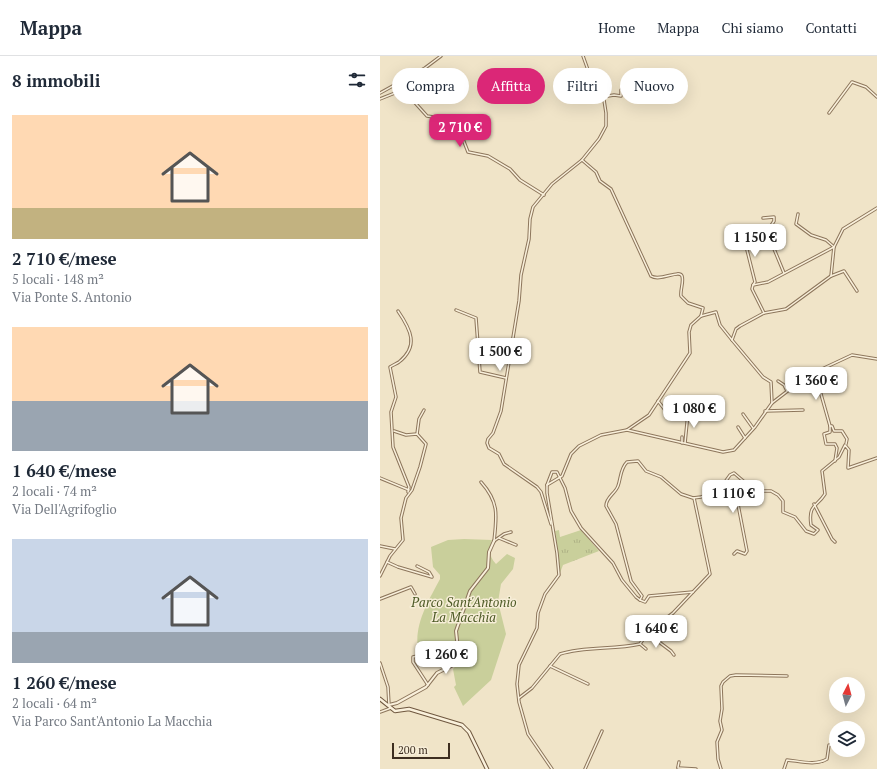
<!DOCTYPE html>
<html lang="it">
<meta charset="utf-8">
<style>
:root{--surface:#fff;--page:#f2f2f3;--text:#1f2937;--muted:#747a83;--line:#e0e1e3;--accent:#db2777}
body{margin:0;font-family:"PT Serif",serif;background:var(--page);color:var(--text);height:100vh;display:flex;flex-direction:column;font-size:15px;white-space:nowrap}
*{box-sizing:border-box;margin:0}
p{font-size:13px;color:var(--muted)}
.icon{flex:none;width:22px;height:22px;fill:none;stroke:currentColor;stroke-width:2;stroke-linecap:round;stroke-linejoin:round}
.map{position:relative;flex:1;overflow:hidden}
.panel{display:flex;flex-direction:column;background:var(--surface);width:380px}
.panel>*{flex:none}
.banner{position:absolute;left:12px;top:12px;width:380px;height:36px;display:flex;gap:8px}
.needle{width:26px;rotate:6deg}
.tools{position:absolute;left:449px;top:621px;display:grid;gap:8px}
.tools a{display:grid;place-items:center;width:36px;height:36px;border-radius:50%;background:var(--surface);box-shadow:0 4px 16px #0002;font-size:20px}
.scale{position:absolute;left:12px;bottom:10px;width:58px;box-sizing:border-box;padding-left:4px;border:2px solid #3d2e20;border-top:0;font-size:11px;line-height:14px;white-space:nowrap;color:#3d2e20;-webkit-text-stroke:3px #f7eed8;paint-order:stroke}
.price{position:absolute;translate:-50% -34px;padding:0 9px;border-radius:8px;background:#fff;color:#222;font-size:13px;line-height:26px;filter:drop-shadow(0 1px 2px #0008)}
.price::after{content:'';position:absolute;left:50%;top:24px;width:12px;height:9px;margin-left:-6px;background:inherit;clip-path:polygon(0 0,100% 0,50% 100%)}
.price.active{background:var(--accent);color:#fff}
ul{padding:0;list-style:none}
li{display:grid;align-content:center;gap:8px;height:212px;padding:0 12px}
li span{display:grid;place-items:center;height:124px;border-radius:0px;color:#555}
li>.icon{margin-inline-start:auto}
span .icon{width:72px;height:72px;fill:#fffc;stroke-width:1}
li b{font-size:17px}
h2{display:flex;justify-content:space-between;align-items:center;height:48px;padding:0 12px;font-size:17px}
.pill{padding:0 14px;border-radius:18px;background:var(--surface);box-shadow:0 4px 16px #0002;font-size:14px;line-height:36px}
.pill.active{background:var(--accent);color:#fff}
header{display:flex;align-items:center;gap:24px;box-sizing:border-box;height:56px;padding:0 20px;background:var(--surface);border-bottom:1px solid var(--line)}
header strong{font-size:19px}
nav{display:flex;gap:22px;margin-inline-start:auto;font-size:14px}
main{display:flex;flex:1;min-height:0}
.map>svg:first-child{display:block}
.grass{fill:url(#grass-tufts)}
.park{fill:#c9cf9b}
.lines{fill:none;stroke-linecap:round;stroke-linejoin:round}
.minor-casing{stroke:#8d765c;stroke-width:3.5}
.tertiary-casing{stroke:#8d765c;stroke-width:4}
.secondary-casing{stroke:#6f573f;stroke-width:4.5}
.minor{stroke:#faf1dc;stroke-width:1.5}
.tertiary{stroke:#faf1dc;stroke-width:2}
.secondary{stroke:#faf1dc;stroke-width:2.5}
.labels{text-anchor:middle;dominant-baseline:central;stroke-width:3;stroke-linejoin:round;paint-order:stroke}
.park-label{font-size:13px;font-style:italic;fill:#4d5a26;stroke:#f7eed8}
</style>
<header>
<strong>Mappa</strong>
<nav><a>Home</a><a>Mappa</a><a>Chi siamo</a><a>Contatti</a></nav>
</header>
<main>
<section class="panel">
<h2>8 immobili<svg class="icon" aria-label="filters" viewBox="0 0 24 24"><path d="M4 7h16M4 17h16"/><circle cx="9" cy="7" r="2"/><circle cx="15" cy="17" r="2"/></svg></h2>
<ul>
<li><span style="background:linear-gradient(#ffd9b3 75%,#c2b280 0)"><svg class="icon" aria-label="home" viewBox="0 0 24 24"><path d="M3 11l9-7 9 7M6 9v11h12V9"/></svg></span><div><b>2 710 €/mese</b><p>5 locali · 148 m²</p><p>Via Ponte S. Antonio</p></div></li>
<li><span style="background:linear-gradient(#ffd9b3 60%,#9aa5b1 0)"><svg class="icon" aria-label="home" viewBox="0 0 24 24"><path d="M3 11l9-7 9 7M6 9v11h12V9"/></svg></span><div><b>1 640 €/mese</b><p>2 locali · 74 m²</p><p>Via Dell'Agrifoglio</p></div></li>
<li><span style="background:linear-gradient(#c9d6e8 75%,#9aa5b1 0)"><svg class="icon" aria-label="home" viewBox="0 0 24 24"><path d="M3 11l9-7 9 7M6 9v11h12V9"/></svg></span><div><b>1 260 €/mese</b><p>2 locali · 64 m²</p><p>Via Parco Sant'Antonio La Macchia</p></div></li>
</ul>
</section>
<div class="map">
<svg width="497" height="713" viewBox="0 0 497 713">
<defs>
<pattern id="grass-tufts" width="24" height="20" patternUnits="userSpaceOnUse"><rect width="24" height="20" fill="#c9cf9b"/><path d="M3 7l-1-3M5 7V3M7 7l1-3M15 17l-1-3M17 17v-4M19 17l1-3" fill="none" stroke="#aeb285"/></pattern>
</defs>
<rect width="100%" height="100%" fill="#f0e4c8"/>
<!-- grass -->
<polygon class="grass" points="179,474 180,481 201,474 219,495 183,509 180,517 175,475"/>
<!-- park -->
<path class="park" d="M84 483 112 484C109 493 109 501 116 508L127 498 135 502 133 513 121 528 118 546 126 578 111 624 83 650 74 631 76 629 73 613 80 605 81 595 74 588 70 589 60 600 38 593C34 568 49 544 60 523V519L53 511 51 491 68 484Z"/>
<g class="lines">
<!-- minor casing -->
<g class="minor-casing">
<g id="minor">
<polyline points="0,37 45,12 61,0"/>
<polyline points="222,41 234,39 241,40 241,34"/>
<polyline points="0,43 15,37 21,36 28,39 47,60 60,62 81,78 88,96 108,100 130,113 140,124 164,139"/>
<polyline points="449,57 472,26 486,31 497,41"/>
<path d="M202 104 216 116 220 125 231 133 271 220C280 226 299 213 302 220 304 226 300 234 301 240L308 247 323 252 321 260"/>
<polyline points="383,162 394,161 394,165 387,176 404,217"/>
<polyline points="362,174 375,226 373,229"/>
<polyline points="451,220 464,215 477,235"/>
<polyline points="76,254 96,262 100,316 126,322"/>
<path d="M18 255C31 274 39 290 19 306 16 308 13 309 10 311L16 341 11 356 13 391 29 431 28 436"/>
<polyline points="384,257 372,233 373,229 388,226 454,191 446,184 431,179 416,168 418,158"/>
<polyline points="352,284 383,321 391,326 392,347"/>
<polyline points="435,317 450,370"/>
<polyline points="398,325 404,329 407,335"/>
<polyline points="278,345 285,354"/>
<polyline points="385,355 423,354"/>
<polyline points="363,358 373,372"/>
<polyline points="358,371 365,382"/>
<polyline points="247,374 343,396 354,394 375,371 392,347 427,320 472,299 497,303"/>
<polyline points="37,378 39,363 44,354"/>
<polyline points="302,387 302,381"/>
<polyline points="305,387 308,357"/>
<polyline points="455,405 457,392 455,388 446,388 444,378 450,376 450,370 452,370 454,375 462,375 467,383 466,388"/>
<polyline points="0,422 29,434"/>
<path d="M101 426C119 446 117 459 114 485"/>
<polyline points="167,429 182,420 191,398 199,390 221,379 247,374 269,359 310,297 309,276 311,269 321,260 336,256 340,269 352,284 356,273 360,270 384,257 406,253 451,220 454,191 463,173 497,152"/>
<polyline points="434,448 452,483 455,486"/>
<polyline points="171,468 161,436 157,431 124,408 119,398 109,392 107,387 108,383 113,377 121,355 139,245 141,219 149,183 150,163 153,151 172,128 202,104 219,83 226,70 226,57 224,44 208,14 203,0"/>
<polyline points="119,482 136,489"/>
<polyline points="114,485 124,478 131,476"/>
<polyline points="0,490 15,493"/>
<polyline points="354,498 357,495 365,498 367,495 356,438 373,433"/>
<polyline points="7,506 18,511 52,521 49,516 37,510"/>
<polyline points="0,520 10,500 23,484 21,462 26,442 32,434 40,411 46,388 37,378 26,379 14,375"/>
<polyline points="0,543 31,531 35,538"/>
<polyline points="260,544 265,546 269,540 313,536"/>
<polyline points="267,577 291,595 294,599"/>
<polyline points="260,588 266,593"/>
<polyline points="0,607 8,631 9,649"/>
<polyline points="170,610 208,628"/>
<polyline points="48,629 33,606 33,601 46,598 67,611"/>
<path d="M139 642 152 632 180 598C206 590 234 594 260 588L268 576 293 557 330 518 314 442"/>
<polyline points="0,656 11,652"/>
<polyline points="298,711 299,706"/>
<polyline points="298,712 316,713"/>
<path d="M172 713 148 678 139 646 137 628 139 609 157 572 158 557 165 538 179 519 177 497 167 437V429L172 416H177L185 432 191 455 201 472 233 507 242 524 256 541 260 544 262 540 251 525 236 468 226 450C226 441 235 438 238 430 241 422 240 413 247 406L258 405 266 415 281 421 301 438 313 442 321 441 340 433 350 419 354 417 375 435H391L398 439 403 445V456L415 461 426 475 434 478 438 474 431 469C428 448 437 451 445 438L442 415 459 401 465 389 469 394 468 412 497 402"/>
<polyline points="205,713 222,675"/>
<polyline points="341,713 338,703 337,686 342,674 340,665 342,653 341,630 343,626 350,620 356,619 407,620"/>
<path d="M404 713 407 704C419 705 436 710 447 703L449 689H454"/>
</g>
</g>
<!-- tertiary casing -->
<g class="tertiary-casing">
<polyline id="tertiary" points="9,649 17,647 46,631 57,617 75,608 79,602 76,575 90,535 108,512 109,496 114,485"/>
</g>
<!-- secondary casing -->
<g class="secondary-casing">
<polyline id="secondary" points="0,643 15,655 29,653 82,669 89,676 107,713"/>
</g>
<!-- minor -->
<use href="#minor" class="minor"/>
<!-- tertiary -->
<use href="#tertiary" class="tertiary"/>
<!-- secondary -->
<use href="#secondary" class="secondary"/>
</g>
<g class="labels">
<!-- park labels -->
<g class="park-label">
<text x="84" y="546">Parco Sant'Antonio<tspan x="84" dy="15">La Macchia</tspan></text>
</g>
</g>
</svg>
<div class="tools">
<a><svg class="needle" viewBox="-14 -14 28 28"><path d="M0-13l5 13h-10z" fill="#e53935"/><path d="M0 13l5-13h-10z" fill="#747a83"/></svg></a>
<a><svg class="icon" aria-label="layers" viewBox="0 0 24 24"><path d="M12 4l9 5-9 5-9-5zM3 14l9 5 9-5"/></svg></a>
</div>
<div class="scale">200 m</div>
<b class="price active" style="left:80px;top:92px">2 710 €</b>
<b class="price" style="left:375px;top:202px">1 150 €</b>
<b class="price" style="left:120px;top:316px">1 500 €</b>
<b class="price" style="left:436px;top:345px">1 360 €</b>
<b class="price" style="left:314px;top:373px">1 080 €</b>
<b class="price" style="left:353px;top:458px">1 110 €</b>
<b class="price" style="left:276px;top:593px">1 640 €</b>
<b class="price" style="left:66px;top:619px">1 260 €</b>
<div class="banner">
<a class="pill">Compra</a>
<a class="pill active">Affitta</a>
<a class="pill">Filtri</a>
<a class="pill">Nuovo</a>
</div>
</div>
</main>
